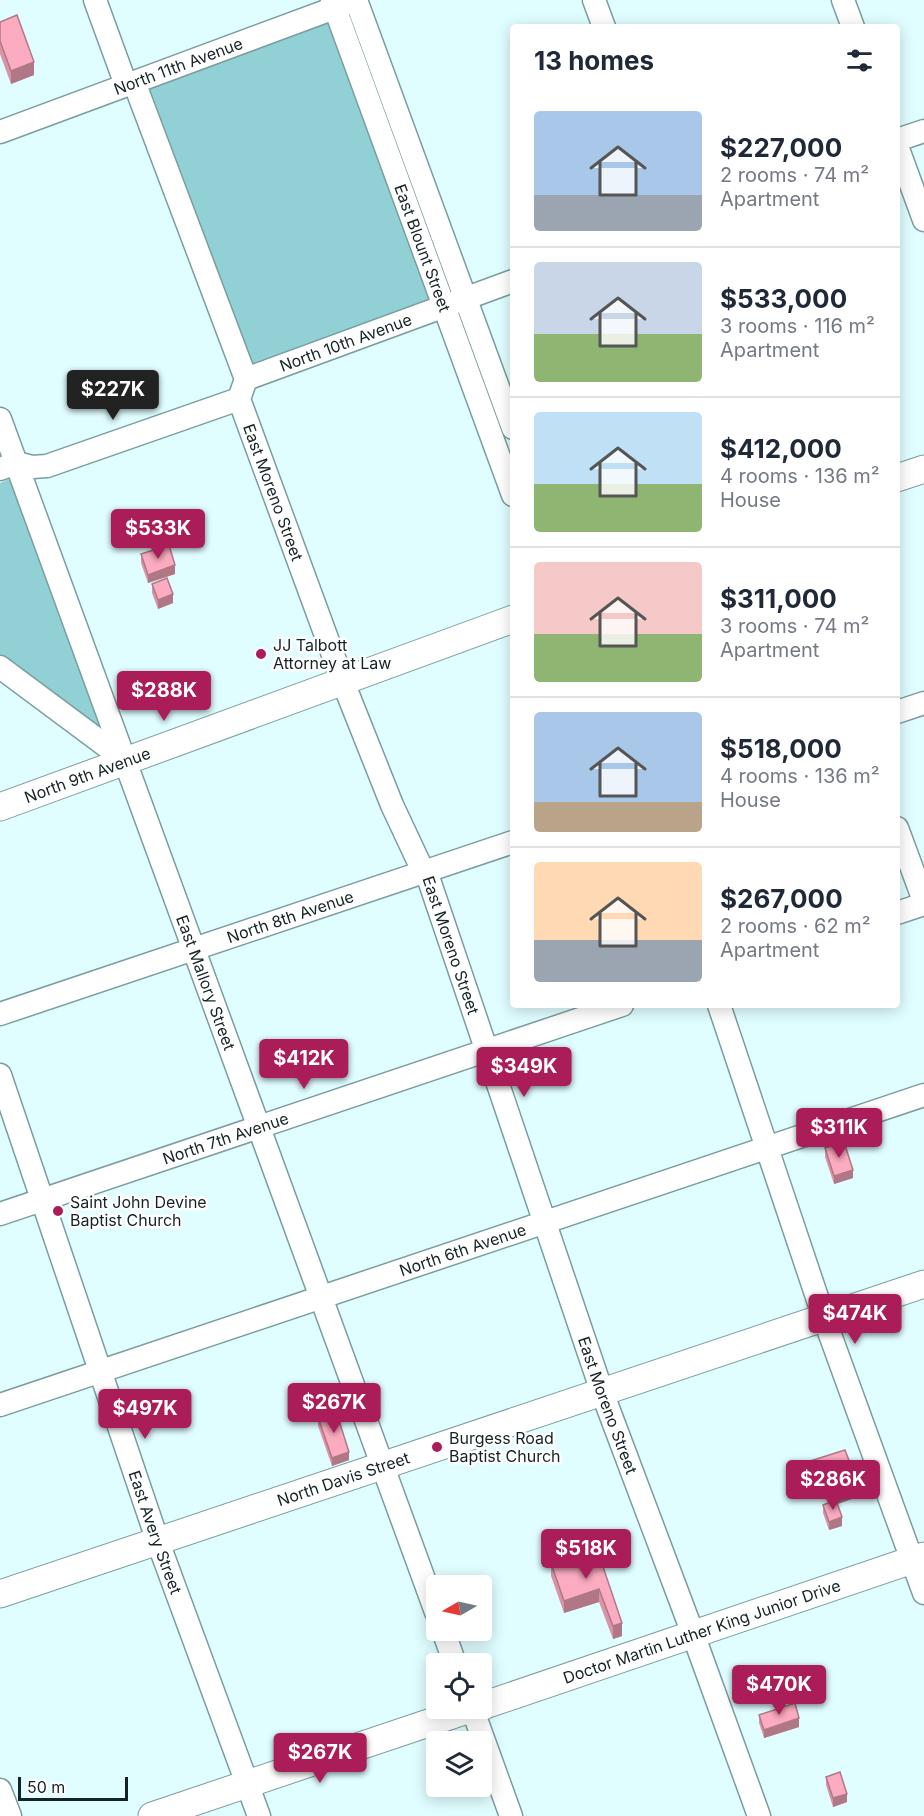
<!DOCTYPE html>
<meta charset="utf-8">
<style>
:root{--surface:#fff;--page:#f2f2f3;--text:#1f2937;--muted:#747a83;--line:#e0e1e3;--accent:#ab1d58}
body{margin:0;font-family:Inter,sans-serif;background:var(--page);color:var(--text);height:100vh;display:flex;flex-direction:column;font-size:22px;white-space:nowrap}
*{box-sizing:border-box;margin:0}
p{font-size:20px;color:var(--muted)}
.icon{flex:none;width:33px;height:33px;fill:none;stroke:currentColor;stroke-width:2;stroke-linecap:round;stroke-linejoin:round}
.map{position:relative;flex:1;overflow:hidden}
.sheet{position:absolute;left:510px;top:24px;width:390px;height:984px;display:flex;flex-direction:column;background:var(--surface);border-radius:6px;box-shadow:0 3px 15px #0003}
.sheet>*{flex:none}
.needle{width:39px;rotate:261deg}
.fabs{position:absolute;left:426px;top:1575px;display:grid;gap:12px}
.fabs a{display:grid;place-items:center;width:66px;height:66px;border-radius:6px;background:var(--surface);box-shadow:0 3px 15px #0003;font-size:30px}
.scale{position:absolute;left:18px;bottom:15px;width:110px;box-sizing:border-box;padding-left:6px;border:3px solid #162324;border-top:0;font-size:16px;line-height:21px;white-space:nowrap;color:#162324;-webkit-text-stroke:4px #fff;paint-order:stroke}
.price{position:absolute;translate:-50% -51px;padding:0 14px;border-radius:6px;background:var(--accent);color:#fff;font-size:20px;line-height:39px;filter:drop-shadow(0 2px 3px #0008)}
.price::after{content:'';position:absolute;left:50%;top:36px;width:18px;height:14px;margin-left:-9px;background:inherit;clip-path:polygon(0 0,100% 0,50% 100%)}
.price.selected{background:#222;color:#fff}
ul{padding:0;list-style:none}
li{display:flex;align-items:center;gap:18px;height:150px;padding:0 24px}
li+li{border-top:2px solid var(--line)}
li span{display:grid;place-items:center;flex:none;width:168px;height:120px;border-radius:6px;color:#555}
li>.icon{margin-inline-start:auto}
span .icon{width:72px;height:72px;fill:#fffc;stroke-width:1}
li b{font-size:26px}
h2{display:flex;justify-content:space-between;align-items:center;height:72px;padding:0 24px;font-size:26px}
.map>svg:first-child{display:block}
.green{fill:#91d1d6}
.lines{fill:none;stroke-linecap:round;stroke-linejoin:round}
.minor-casing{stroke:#7b9d9f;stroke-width:25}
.major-casing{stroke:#7b9d9f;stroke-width:29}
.minor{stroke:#fff;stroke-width:22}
.major{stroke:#fff;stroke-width:27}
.wall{fill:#d994a6}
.shaded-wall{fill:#b07887}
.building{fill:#fcacc1;stroke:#b07887;stroke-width:1.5}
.poi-dot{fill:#ab1d58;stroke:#fff;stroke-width:2}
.labels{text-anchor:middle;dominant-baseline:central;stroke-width:5;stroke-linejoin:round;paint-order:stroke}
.street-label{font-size:16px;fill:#162324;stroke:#fff}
.poi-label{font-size:16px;fill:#162324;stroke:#fff;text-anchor:start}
</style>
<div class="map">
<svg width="924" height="1816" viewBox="0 0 924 1816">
<rect width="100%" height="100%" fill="#e0fdff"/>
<!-- green -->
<g class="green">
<polygon points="332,19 435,302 250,367 145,88"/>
<polygon points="12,478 107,737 0,658 0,483"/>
</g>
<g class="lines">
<!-- minor casing -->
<g class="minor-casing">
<g id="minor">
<polyline points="95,0 126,85"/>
<path id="s1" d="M332 0 513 495"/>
<polyline points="356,0 513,428"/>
<polyline points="594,0 604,27"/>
<polyline points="843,0 853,27"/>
<path id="s2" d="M134 82 246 379 239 399 343 682 392 805 422 869 426 871 602 1392 693 1634 759 1816"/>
<path id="s3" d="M0 132 348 3"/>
<polyline points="897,140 924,131"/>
<polyline points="897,146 924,220"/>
<path id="s4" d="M246 379 513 281"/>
<path id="s5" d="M0 419 436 1612"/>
<polyline points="0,469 16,463 32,467 47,466 239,399"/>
<polyline points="0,667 125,760"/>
<polyline points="897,712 924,703"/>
<polyline points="897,828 924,901"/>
<polyline points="897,913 924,904"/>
<polyline points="719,1005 824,1318 924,1593"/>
<path id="s6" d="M0 1014 513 842"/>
<path id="s7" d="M0 1075 158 1542 259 1816"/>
<path id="s8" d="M0 1214 622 1005"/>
<path id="s9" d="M0 1405 924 1095"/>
<polyline points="443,1630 455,1664"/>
<polyline points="472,1708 511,1816"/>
<polyline points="0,1790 10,1816"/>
</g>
</g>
<!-- major casing -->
<g class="major-casing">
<g id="major">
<polyline points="897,478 924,469"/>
<path id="s10" d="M0 807 513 619"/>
<path id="s11" d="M0 1594 924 1284"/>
<path id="s12" d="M482 1706 924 1556"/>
<polyline points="152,1816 473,1708"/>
</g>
</g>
<!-- minor -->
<use href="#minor" class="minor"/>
<!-- major -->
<use href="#major" class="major"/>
</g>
<!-- wall -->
<g class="wall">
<polygon points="0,22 34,75 11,84 0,54"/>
<polygon points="141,554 175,574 148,583 141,563"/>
<polygon points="152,584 173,603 158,609 152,593"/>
<polygon points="825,1148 853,1178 834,1184 825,1157"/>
<polygon points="318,1417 349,1460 332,1466 318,1426"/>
<polygon points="807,1462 850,1469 860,1496 837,1504 842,1526 829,1530 823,1513 823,1505 833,1501 828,1485 828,1479 811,1484 807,1471"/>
<polygon points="597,1549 622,1636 613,1639 599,1602 564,1613 551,1576 551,1563"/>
<polygon points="759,1715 799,1727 764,1738 759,1723"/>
<polygon points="826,1777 847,1802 833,1807 826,1785"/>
</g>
<!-- shaded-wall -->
<g class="shaded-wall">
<polygon points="34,62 34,75 11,84 11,71"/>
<polygon points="175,565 175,574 148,583 148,575"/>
<polygon points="173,594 173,603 158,609 158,600"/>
<polygon points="853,1170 853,1178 834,1184 834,1176"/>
<polygon points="349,1452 349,1460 332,1466 332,1458"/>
<polygon points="850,1463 850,1472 828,1476 828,1479 811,1484 811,1476"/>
<polygon points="860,1488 860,1496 835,1505 835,1497"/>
<polygon points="842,1517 842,1526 829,1530 829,1522"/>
<polygon points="599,1589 599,1602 564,1613 564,1601"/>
<polygon points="622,1623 622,1636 613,1639 613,1626"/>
<polygon points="799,1718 799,1727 764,1738 764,1730"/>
<polygon points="847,1794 847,1802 833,1807 833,1798"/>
</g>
<!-- building -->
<g class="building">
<polygon points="17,15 34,62 11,71 0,41 0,22"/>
<polygon points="169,545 175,565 148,575 141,554"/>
<polygon points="167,578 173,594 158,600 152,584"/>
<polygon points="844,1142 853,1170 834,1176 825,1148"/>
<polygon points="336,1411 349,1452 332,1458 318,1417"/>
<polygon points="845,1450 850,1463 811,1476 807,1462"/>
<polygon points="853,1467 860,1488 835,1497 828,1476"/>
<polygon points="836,1500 842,1517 829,1522 823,1505"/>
<polygon points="597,1549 622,1623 613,1626 599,1589 564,1601 551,1563"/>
<polygon points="795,1703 799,1718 764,1730 759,1715"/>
<polygon points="840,1772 847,1794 833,1798 826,1777"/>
</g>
<!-- markers -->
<g class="poi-dot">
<circle cx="261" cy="654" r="6"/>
<circle cx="58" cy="1211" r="6"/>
<circle cx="437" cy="1447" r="6"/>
</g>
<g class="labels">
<!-- street labels -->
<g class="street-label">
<text stroke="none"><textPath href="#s3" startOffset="190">North 11th Avenue</textPath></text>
<text stroke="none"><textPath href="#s1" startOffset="264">East Blount Street</textPath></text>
<text stroke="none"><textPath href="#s4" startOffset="106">North 10th Avenue</textPath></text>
<text stroke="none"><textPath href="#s2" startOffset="438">East Moreno Street</textPath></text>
<text stroke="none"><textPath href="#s10" startOffset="93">North 9th Avenue</textPath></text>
<text stroke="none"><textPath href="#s6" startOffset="306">North 8th Avenue</textPath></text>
<text stroke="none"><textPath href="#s2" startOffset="926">East Moreno Street</textPath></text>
<text stroke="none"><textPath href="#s5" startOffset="600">East Mallory Street</textPath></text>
<text stroke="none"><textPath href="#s8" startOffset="238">North 7th Avenue</textPath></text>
<text stroke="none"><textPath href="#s9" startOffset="488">North 6th Avenue</textPath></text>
<text stroke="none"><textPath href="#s2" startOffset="1412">East Moreno Street</textPath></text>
<text stroke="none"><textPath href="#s11" startOffset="362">North Davis Street</textPath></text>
<text stroke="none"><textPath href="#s7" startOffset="483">East Avery Street</textPath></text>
<text stroke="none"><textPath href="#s12" startOffset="232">Doctor Martin Luther King Junior Drive</textPath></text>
</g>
<!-- poi labels -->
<g class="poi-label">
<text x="273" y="645">JJ Talbott<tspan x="273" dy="18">Attorney at Law</tspan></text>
<text x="70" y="1202">Saint John Devine<tspan x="70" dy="18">Baptist Church</tspan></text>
<text x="449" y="1438">Burgess Road<tspan x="449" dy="18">Baptist Church</tspan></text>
</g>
</g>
</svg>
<div class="fabs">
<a><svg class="needle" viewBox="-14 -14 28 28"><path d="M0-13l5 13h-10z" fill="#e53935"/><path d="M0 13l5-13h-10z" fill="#747a83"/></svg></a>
<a><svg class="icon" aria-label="locate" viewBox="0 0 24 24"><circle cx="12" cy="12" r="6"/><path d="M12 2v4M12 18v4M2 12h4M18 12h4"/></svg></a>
<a><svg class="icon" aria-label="layers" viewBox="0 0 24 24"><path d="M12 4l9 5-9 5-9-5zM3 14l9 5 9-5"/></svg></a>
</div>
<div class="scale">50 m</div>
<b class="price selected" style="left:113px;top:421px">$227K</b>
<b class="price" style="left:158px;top:560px">$533K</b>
<b class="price" style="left:164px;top:722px">$288K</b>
<b class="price" style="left:304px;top:1090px">$412K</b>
<b class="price" style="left:524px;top:1098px">$349K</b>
<b class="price" style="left:839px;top:1159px">$311K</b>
<b class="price" style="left:855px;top:1345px">$474K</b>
<b class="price" style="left:334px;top:1434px">$267K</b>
<b class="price" style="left:145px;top:1440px">$497K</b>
<b class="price" style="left:833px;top:1511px">$286K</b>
<b class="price" style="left:586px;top:1580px">$518K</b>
<b class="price" style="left:779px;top:1716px">$470K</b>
<b class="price" style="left:320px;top:1784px">$267K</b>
<section class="sheet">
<h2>13 homes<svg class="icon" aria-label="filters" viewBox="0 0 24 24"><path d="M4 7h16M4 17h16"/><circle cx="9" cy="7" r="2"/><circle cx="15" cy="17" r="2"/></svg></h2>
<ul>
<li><span style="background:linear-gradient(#a9c7e8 70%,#9aa5b1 0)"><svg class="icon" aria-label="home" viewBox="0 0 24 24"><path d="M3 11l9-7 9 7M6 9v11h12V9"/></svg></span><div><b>$227,000</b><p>2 rooms · 74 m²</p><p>Apartment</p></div></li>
<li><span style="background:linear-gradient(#c9d6e8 60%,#8fb573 0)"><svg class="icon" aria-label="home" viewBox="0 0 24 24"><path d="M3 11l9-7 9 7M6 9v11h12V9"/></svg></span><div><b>$533,000</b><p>3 rooms · 116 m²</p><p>Apartment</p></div></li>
<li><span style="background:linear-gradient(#bfe0f5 60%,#8fb573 0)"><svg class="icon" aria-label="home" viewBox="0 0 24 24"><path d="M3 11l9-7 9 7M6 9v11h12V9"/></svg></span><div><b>$412,000</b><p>4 rooms · 136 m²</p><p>House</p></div></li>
<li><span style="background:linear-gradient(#f6c9c9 60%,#8fb573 0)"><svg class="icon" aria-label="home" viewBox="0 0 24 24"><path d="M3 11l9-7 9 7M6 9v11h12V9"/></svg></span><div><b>$311,000</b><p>3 rooms · 74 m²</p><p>Apartment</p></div></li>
<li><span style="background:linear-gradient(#a9c7e8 75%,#b9a48a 0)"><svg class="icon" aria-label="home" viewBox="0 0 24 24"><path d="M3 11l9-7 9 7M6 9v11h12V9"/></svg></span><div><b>$518,000</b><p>4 rooms · 136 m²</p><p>House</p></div></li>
<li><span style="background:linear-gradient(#ffd9b3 65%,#9aa5b1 0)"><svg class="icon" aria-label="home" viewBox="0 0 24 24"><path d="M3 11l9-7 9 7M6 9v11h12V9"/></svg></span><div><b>$267,000</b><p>2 rooms · 62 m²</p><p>Apartment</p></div></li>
</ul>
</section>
</div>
